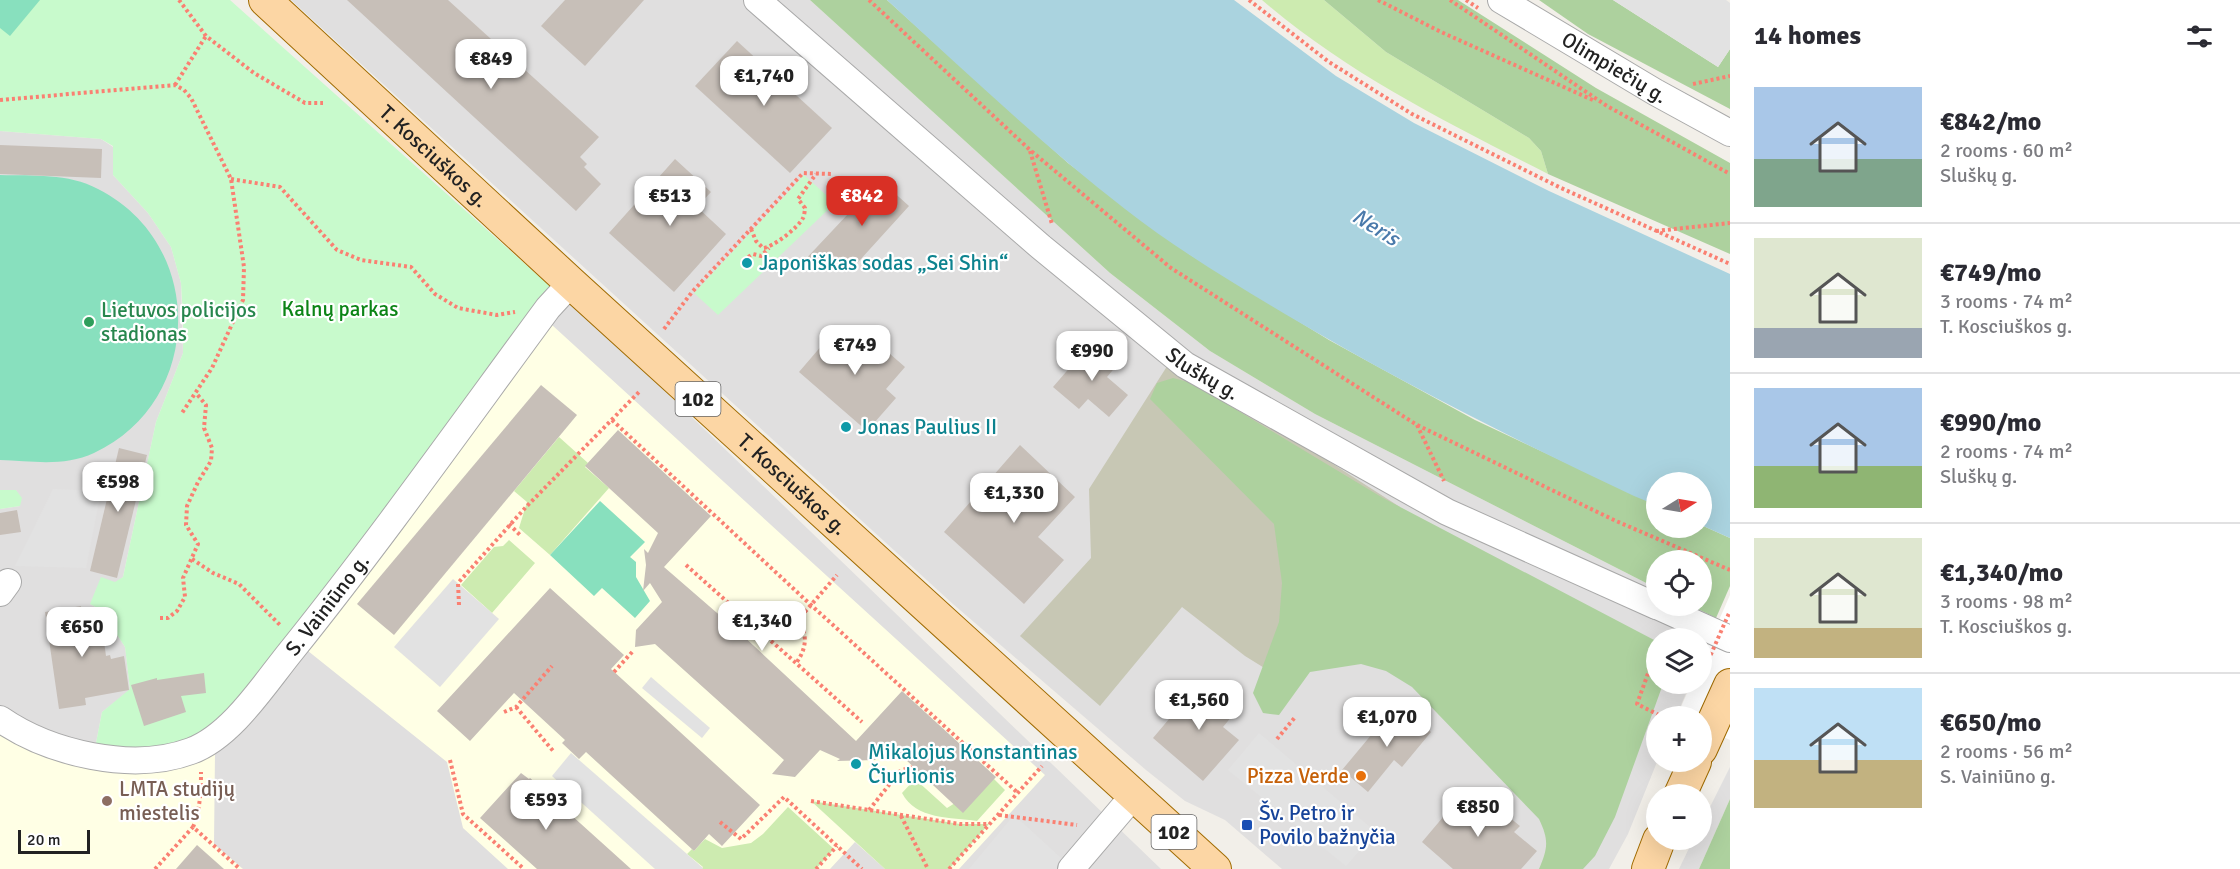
<!DOCTYPE html>
<meta charset="utf-8">
<style>
:root{--surface:#fff;--page:#f2f2f3;--text:#2b2b33;--muted:#7c7c81;--line:#e1e1e2;--accent:#d93025}
body{margin:0;font-family:Signika,sans-serif;background:var(--page);color:var(--text);height:100vh;display:flex;flex-direction:column;font-size:22px;white-space:nowrap}
*{box-sizing:border-box;margin:0}
p{font-size:20px;color:var(--muted)}
.icon{flex:none;width:33px;height:33px;fill:none;stroke:currentColor;stroke-width:2;stroke-linecap:round;stroke-linejoin:round}
.map{position:relative;flex:1;overflow:hidden}
.drawer{display:flex;flex-direction:column;background:var(--surface);width:510px}
.drawer>*{flex:none}
.needle{width:39px;rotate:79deg}
.buttons{position:absolute;left:1646px;top:472px;display:grid;gap:12px}
.buttons a{display:grid;place-items:center;width:66px;height:66px;border-radius:50%;background:var(--surface);box-shadow:0 6px 24px #0002;font-size:30px}
.scale{position:absolute;left:18px;bottom:15px;width:72px;box-sizing:border-box;padding-left:6px;border:3px solid #222;border-top:0;font-size:16px;line-height:21px;white-space:nowrap;color:#222;-webkit-text-stroke:4px #fff;paint-order:stroke}
.price{position:absolute;translate:-50% -51px;padding:0 14px;border-radius:12px;background:#fff;color:#222;font-size:20px;line-height:39px;filter:drop-shadow(0 2px 3px #0008)}
.price::after{content:'';position:absolute;left:50%;top:36px;width:18px;height:14px;margin-left:-9px;background:inherit;clip-path:polygon(0 0,100% 0,50% 100%)}
.price.selected{background:var(--accent);color:#fff}
ul{padding:0;list-style:none}
li{display:flex;align-items:center;gap:18px;height:150px;padding:0 24px}
li+li{border-top:2px solid var(--line)}
li span{display:grid;place-items:center;flex:none;width:168px;height:120px;border-radius:0px;color:#555}
li>.icon{margin-inline-start:auto}
span .icon{width:72px;height:72px;fill:#fffc;stroke-width:1}
li b{font-size:26px}
h2{display:flex;justify-content:space-between;align-items:center;height:72px;padding:0 24px;font-size:26px}
main{display:flex;flex:1;min-height:0}
.map>svg:first-child{display:block}
.residential{fill:#e0dfdf}
.education{fill:#ffffe5}
.construction{fill:#c7c7b4}
.grass{fill:#cdebb0}
.forest{fill:#add19e}
.park{fill:#c8facc}
.pitch{fill:#88e0be}
.parking{fill:#e2e2e2}
.water{fill:#aad3df}
.pier{fill:#fff}
.building{fill:#c7bfb8}
.lines{fill:none;stroke-linecap:round;stroke-linejoin:round}
.minor-casing{stroke:#a9a9a9;stroke-width:28}
.major-casing{stroke:#a06b00;stroke-width:34}
.path{stroke:#fa8072;stroke-width:4;stroke-dasharray:3 3;stroke-linecap:butt}
.minor{stroke:#fff;stroke-width:26}
.major{stroke:#fcd6a4;stroke-width:32}
.path-bridge{stroke:#fa8072;stroke-width:4;stroke-dasharray:3 3;stroke-linecap:butt}
.culture-dot{fill:#0f9aa8;stroke:#fff;stroke-width:2}
.leisure-dot{fill:#2e9e5b;stroke:#fff;stroke-width:2}
.food-dot{fill:#e8710a;stroke:#fff;stroke-width:2}
.education-dot{fill:#8d6e63;stroke:#fff;stroke-width:2}
.transit-dot{fill:#1a4fb4;stroke:#fff;stroke-width:2}
.labels{text-anchor:middle;dominant-baseline:central;stroke-width:4.5;stroke-linejoin:round;paint-order:stroke}
.shield{fill:#fff;stroke:#646464;stroke-width:1.5}
.shield-label{font-size:20px;font-weight:bold;fill:#222}
.street-label{font-size:21px;fill:#222;stroke:#fff}
.culture-label{font-size:21px;fill:#0d838f;stroke:#fff;text-anchor:start}
.park-label{font-size:21px;fill:#0c8416;stroke:#fff}
.leisure-label{font-size:21px;fill:#27864d;stroke:#fff;text-anchor:start}
.food-label{font-size:21px;fill:#c56008;stroke:#fff;text-anchor:end}
.education-label{font-size:21px;fill:#785e54;stroke:#fff;text-anchor:start}
.transit-label{font-size:21px;fill:#164399;stroke:#fff;text-anchor:start}
.water-label{font-size:22px;font-style:italic;fill:#4a7aab;stroke:#fff}
</style>
<main>
<div class="map">
<svg width="1730" height="869" viewBox="0 0 1730 869">
<rect width="100%" height="100%" fill="#f2efe9"/>
<!-- residential -->
<g class="residential">
<polygon points="291,0 810,0 1110,273 1210,351 1315,414 1656,588 1656,606 1692,606 1716,618 1701,656 1701,639 1656,639 1656,684 1690,684 1676,717 1656,717 1657,762 1628,834 1609,869 1282,869 1225,820 1185,801 1146,770 953,604"/>
<polygon points="0,131 101,139 113,147 113,175 148,213 171,247 181,283 183,353 156,422 123,577 90,604 101,610 125,647 130,690 102,712 96,743 553,289 594,323 1161,869 0,869 0,509 20,506 16,490 0,490"/>
<polygon points="1730,767 1730,799 1699,869 1679,869 1693,840 1701,840 1701,825"/>
</g>
<!-- education -->
<g class="education">
<polygon points="552,325 1045,775 959,869 885,869 855,842 830,869 508,869 463,828 447,762 308,651"/>
<polygon points="0,720 66,758 215,753 214,844 243,869 0,869"/>
</g>
<!-- construction -->
<polygon class="construction" points="1171,360 1400,507 1287,682 1245,656 1182,607 1100,706 1020,636 1091,558 1089,489"/>
<!-- grass -->
<g class="grass">
<path d="M1262 0H1324L1386 52 1529 138 1541 151 1548 174C1448 123 1348 74 1262 0Z"/>
<polygon points="559,437 588,463 585,467 609,488 550,555 519,528 527,502 514,491"/>
<polygon points="509,540 535,563 492,613 461,585 494,547 503,546"/>
<path d="M915 779 947 808 994 779 1005 790 977 821C951 817 916 820 902 793Z"/>
<polygon points="811,801 960,824 989,824 949,869 885,869"/>
<polygon points="788,807 834,849 816,869 702,869 703,867 687,854 692,849 694,851 705,839 722,848 751,843 763,834"/>
</g>
<!-- forest -->
<g class="forest">
<polygon points="810,0 887,0 1068,163 1189,254 1329,340 1475,420 1656,505 1656,528 1701,528 1701,525 1730,538 1730,586 1716,618 1692,606 1701,606 1701,561 1656,561 1656,588 1315,414 1210,351 1110,273"/>
<polygon points="1324,0 1458,0 1596,88 1730,163 1730,254 1548,174 1541,151 1529,138 1386,52"/>
<polygon points="1539,0 1613,0 1718,67 1730,49 1730,109 1588,34"/>
<path d="M1173 378 1192 383 1383 498 1656 641V684H1663L1615 817 1595 856 1583 869H1539C1548 848 1549 840 1539 819L1412 687 1386 671 1361 664 1310 672 1279 715 1263 713 1253 693 1279 622 1282 583 1274 524 1150 399 1157 383Z"/>
<polygon points="1730,799 1730,869 1699,869"/>
</g>
<!-- park -->
<g class="park">
<polygon points="0,0 230,0 553,289 242,699 190,744 115,754 96,743 102,712 130,689 125,647 101,610 90,604 101,577 115,582 123,577 156,422 183,353 183,318 181,283 171,247 148,213 113,175 113,146 101,139 0,131"/>
<polygon points="804,175 835,203 718,315 694,293"/>
<polygon points="0,490 16,490 22,498 20,506 0,509"/>
</g>
<!-- pitch -->
<g class="pitch">
<polygon points="0,0 40,0 10,36 0,28"/>
<path d="M0 175C33 176 68 173 98 189 207 244 204 402 94 453 64 467 32 461 0 460Z"/>
<polygon points="600,501 645,542 630,557 636,562 636,577 650,601 635,618 602,588 594,596 550,555"/>
</g>
<!-- parking -->
<g class="parking">
<polygon points="1613,0 1726,0 1730,3 1730,49 1718,67"/>
<polygon points="53,489 101,491 86,568 15,566"/>
<polygon points="453,579 499,619 440,687 394,647"/>
<polygon points="651,677 710,728 702,738 642,688"/>
<polygon points="1259,733 1376,832 1346,866 1228,770"/>
<polygon points="571,753 687,854 703,868 702,869 655,869 552,776"/>
<polygon points="1014,815 1072,868 1071,869 969,869"/>
</g>
<!-- water -->
<path class="water" d="M887 0H1234L1336 76 1414 123 1549 191 1730 274V538L1701 525V483H1656V505L1634 496C1515 440 1398 381 1285 314 1230 281 1175 248 1125 209 1042 145 965 71 887 0Z"/>
<!-- pier -->
<polygon class="pier" points="1730,595 1730,740 1701,727 1701,717 1677,716 1691,684 1701,684 1701,661"/>
<!-- building -->
<g class="building">
<polygon points="347,0 448,0 599,137 580,157 587,164 584,167 601,184 576,211"/>
<polygon points="565,0 644,0 585,66 541,26"/>
<polygon points="737,41 832,128 790,173 695,86"/>
<polygon points="0,145 102,149 101,178 0,174"/>
<polygon points="675,159 711,192 697,207 726,234 674,292 609,233"/>
<polygon points="880,180 909,206 850,271 833,255 801,264"/>
<polygon points="859,327 905,367 886,389 896,398 867,431 799,372 829,337 841,347"/>
<polygon points="1091,343 1117,365 1107,377 1128,395 1109,417 1088,399 1079,409 1053,387"/>
<polygon points="541,385 577,415 394,635 357,604"/>
<polygon points="618,430 711,516 664,567 739,632 856,741 902,691 996,777 963,813 891,746 873,757 876,760 837,761 840,759 820,750 795,777 772,774 784,760 655,644 635,647 636,630 662,602 650,583 643,591 646,565 644,549 648,553 658,533 585,466"/>
<polygon points="1020,445 1075,497 1038,537 1064,560 1024,604 944,532"/>
<polygon points="119,448 147,455 117,578 90,571"/>
<polygon points="17,510 21,532 0,535 0,513"/>
<polygon points="550,588 624,655 611,669 760,805 722,846 709,834 694,851 586,752 579,759 562,743 565,740 514,693 470,741 437,711"/>
<polygon points="81,606 82,615 100,612 106,656 110,655 111,659 124,656 129,690 85,698 86,705 59,709 45,612"/>
<polygon points="204,673 206,693 181,696 186,712 144,726 131,685 157,678 157,680"/>
<polygon points="1202,680 1237,710 1223,727 1239,740 1203,781 1153,738"/>
<polygon points="1397,704 1431,732 1402,767 1394,760 1368,792 1342,770"/>
<polygon points="521,773 529,779 530,778 631,869 537,869 480,818"/>
<polygon points="1465,791 1489,811 1494,805 1520,826 1514,832 1537,851 1521,869 1453,869 1422,842"/>
<polygon points="197,845 224,869 176,869"/>
</g>
<g class="lines">
<!-- minor casing -->
<g class="minor-casing">
<g id="minor">
<path id="s1" d="M757 0 1041 247 1185 365 1447 512 1656 606"/>
<path id="s2" d="M1501 0 1655 92 1730 133"/>
<polyline points="0,593 8,582"/>
<polyline points="1657,606 1730,639"/>
<path id="s3" d="M0 719C49 753 132 773 191 751 232 736 265 683 292 650 381 539 464 422 548 308L571 283"/>
<polyline points="1071,869 1134,795"/>
</g>
</g>
<!-- major casing -->
<g class="major-casing">
<g id="major">
<path id="s4" d="M265 0 571 283 1215 869"/>
<polyline points="1701,749 1730,685"/>
<polyline points="1680,795 1695,762"/>
<polyline points="1648,869 1659,840"/>
</g>
</g>
<!-- path -->
<g class="path">
<polyline points="179,0 206,36 254,73 305,103 323,103"/>
<polyline points="869,0 1030,150 1171,268 1417,425 1616,521 1730,570"/>
<polyline points="1249,0 1329,62 1412,114 1561,188 1730,264"/>
<polyline points="1378,0 1441,32 1595,101"/>
<polyline points="1450,0 1607,106 1730,174"/>
<polyline points="1466,0 1478,8"/>
<polyline points="1693,84 1730,76"/>
<polyline points="175,85 206,36"/>
<polyline points="0,100 175,85 184,90 191,98 231,179 244,267 243,300 212,368 182,413"/>
<polyline points="1030,151 1052,224"/>
<polyline points="231,179 280,187 337,250 361,260 411,267 435,294 458,308 497,315 515,312"/>
<path d="M751 229 756 241 763 248C772 248 799 227 803 218 804 218 805 209 805 208L798 199 816 174"/>
<polyline points="1656,231 1730,223"/>
<polyline points="743,260 753,254 761,256 769,248"/>
<polyline points="664,329 692,292 803,173 832,174"/>
<polyline points="612,420 811,605 1018,793"/>
<polyline points="1417,425 1444,481"/>
<polyline points="509,524 520,535"/>
<polyline points="192,559 213,573 239,584 281,626"/>
<polyline points="686,565 862,722"/>
<polyline points="459,605 458,583 526,507 639,392"/>
<polyline points="160,618 168,618 177,611 185,597 183,578 198,544 186,525 187,506 198,482 211,461 212,448 204,428 206,405 196,393"/>
<polyline points="797,621 837,575"/>
<path d="M755 626C782 594 823 628 796 663"/>
<polyline points="1656,651 1637,704 1663,717"/>
<polyline points="614,672 634,650"/>
<polyline points="516,707 554,752"/>
<polyline points="504,712 516,707 552,666"/>
<polyline points="1277,739 1296,716"/>
<polyline points="450,760 463,814 524,869"/>
<polyline points="811,801 960,824 989,824"/>
<polyline points="869,810 901,770 914,767"/>
<polyline points="999,815 1077,825"/>
<polyline points="901,816 928,869"/>
<polyline points="720,822 741,839 784,797 862,869"/>
<path d="M193 827C200 810 201 792 201 772"/>
<polyline points="155,869 193,827 240,869"/>
<polyline points="816,869 837,846"/>
<polyline points="949,869 1042,766"/>
</g>
<!-- minor -->
<use href="#minor" class="minor"/>
<!-- major -->
<use href="#major" class="major"/>
<!-- path-bridge -->
<polyline class="path-bridge" points="1701,677 1730,611"/>
</g>
<!-- markers -->
<g class="culture-dot">
<circle cx="747" cy="263" r="6"/>
<circle cx="846" cy="427" r="6"/>
<circle cx="856" cy="764" r="6"/>
</g>
<circle class="leisure-dot" cx="89" cy="322" r="6"/>
<circle class="food-dot" cx="1361" cy="776" r="6"/>
<circle class="education-dot" cx="107" cy="801" r="6"/>
<rect class="transit-dot" x="1241" y="819" width="12" height="12" rx="3"/>
<g class="labels">
<!-- shield labels -->
<g class="shield">
<rect x="675.5" y="382" width="45" height="34" rx="4.5"/>
<rect x="1151.5" y="815" width="45" height="34" rx="4.5"/>
</g>
<g class="shield-label">
<text x="698" y="399">102</text>
<text x="1174" y="832">102</text>
</g>
<!-- street labels -->
<g class="street-label">
<text stroke="none"><textPath href="#s2" startOffset="132">Olimpiečių g.</textPath></text>
<text stroke="none"><textPath href="#s4" startOffset="230">T. Kosciuškos g.</textPath></text>
<text stroke="none"><textPath href="#s1" startOffset="582">Sluškų g.</textPath></text>
<text stroke="none"><textPath href="#s4" startOffset="716">T. Kosciuškos g.</textPath></text>
<text stroke="none"><textPath href="#s3" startOffset="402">S. Vainiūno g.</textPath></text>
</g>
<!-- culture labels -->
<g class="culture-label">
<text x="759" y="263">Japoniškas sodas „Sei Shin“</text>
<text x="858" y="427">Jonas Paulius II</text>
<text x="868" y="752">Mikalojus Konstantinas<tspan x="868" dy="24">Čiurlionis</tspan></text>
</g>
<!-- park labels -->
<g class="park-label">
<text x="340" y="309">Kalnų parkas</text>
</g>
<!-- leisure labels -->
<g class="leisure-label">
<text x="101" y="310">Lietuvos policijos<tspan x="101" dy="24">stadionas</tspan></text>
</g>
<!-- food labels -->
<g class="food-label">
<text x="1349" y="776">Pizza Verde</text>
</g>
<!-- education labels -->
<g class="education-label">
<text x="119" y="789">LMTA studijų<tspan x="119" dy="24">miestelis</tspan></text>
</g>
<!-- transit labels -->
<g class="transit-label">
<text x="1259" y="813">Šv. Petro ir<tspan x="1259" dy="24">Povilo bažnyčia</tspan></text>
</g>
<!-- water labels -->
<g class="water-label">
<text transform="translate(1376 227) rotate(32)">Neris</text>
</g>
</g>
</svg>
<div class="buttons">
<a><svg class="needle" viewBox="-14 -14 28 28"><path d="M0-13l5 13h-10z" fill="#e53935"/><path d="M0 13l5-13h-10z" fill="#7c7c81"/></svg></a>
<a><svg class="icon" aria-label="locate" viewBox="0 0 24 24"><circle cx="12" cy="12" r="6"/><path d="M12 2v4M12 18v4M2 12h4M18 12h4"/></svg></a>
<a><svg class="icon" aria-label="layers" viewBox="0 0 24 24"><path d="M12 4l9 5-9 5-9-5zM3 14l9 5 9-5"/></svg></a>
<a>+</a>
<a>−</a>
</div>
<div class="scale">20 m</div>
<b class="price" style="left:491px;top:90px">€849</b>
<b class="price" style="left:764px;top:107px">€1,740</b>
<b class="price" style="left:670px;top:227px">€513</b>
<b class="price selected" style="left:862px;top:227px">€842</b>
<b class="price" style="left:855px;top:376px">€749</b>
<b class="price" style="left:1092px;top:382px">€990</b>
<b class="price" style="left:118px;top:513px">€598</b>
<b class="price" style="left:1014px;top:524px">€1,330</b>
<b class="price" style="left:762px;top:652px">€1,340</b>
<b class="price" style="left:82px;top:658px">€650</b>
<b class="price" style="left:1199px;top:731px">€1,560</b>
<b class="price" style="left:1387px;top:748px">€1,070</b>
<b class="price" style="left:546px;top:831px">€593</b>
<b class="price" style="left:1478px;top:838px">€850</b>
</div>
<section class="drawer">
<h2>14 homes<svg class="icon" aria-label="filters" viewBox="0 0 24 24"><path d="M4 7h16M4 17h16"/><circle cx="9" cy="7" r="2"/><circle cx="15" cy="17" r="2"/></svg></h2>
<ul>
<li><span style="background:linear-gradient(#a9c7e8 60%,#7fa58c 0)"><svg class="icon" aria-label="home" viewBox="0 0 24 24"><path d="M3 11l9-7 9 7M6 9v11h12V9"/></svg></span><div><b>€842/mo</b><p>2 rooms · 60 m²</p><p>Sluškų g.</p></div></li>
<li><span style="background:linear-gradient(#dfe7d0 75%,#9aa5b1 0)"><svg class="icon" aria-label="home" viewBox="0 0 24 24"><path d="M3 11l9-7 9 7M6 9v11h12V9"/></svg></span><div><b>€749/mo</b><p>3 rooms · 74 m²</p><p>T. Kosciuškos g.</p></div></li>
<li><span style="background:linear-gradient(#a9c7e8 65%,#8fb573 0)"><svg class="icon" aria-label="home" viewBox="0 0 24 24"><path d="M3 11l9-7 9 7M6 9v11h12V9"/></svg></span><div><b>€990/mo</b><p>2 rooms · 74 m²</p><p>Sluškų g.</p></div></li>
<li><span style="background:linear-gradient(#dfe7d0 75%,#c2b280 0)"><svg class="icon" aria-label="home" viewBox="0 0 24 24"><path d="M3 11l9-7 9 7M6 9v11h12V9"/></svg></span><div><b>€1,340/mo</b><p>3 rooms · 98 m²</p><p>T. Kosciuškos g.</p></div></li>
<li><span style="background:linear-gradient(#bfe0f5 60%,#c2b280 0)"><svg class="icon" aria-label="home" viewBox="0 0 24 24"><path d="M3 11l9-7 9 7M6 9v11h12V9"/></svg></span><div><b>€650/mo</b><p>2 rooms · 56 m²</p><p>S. Vainiūno g.</p></div></li>
</ul>
</section>
</main>
